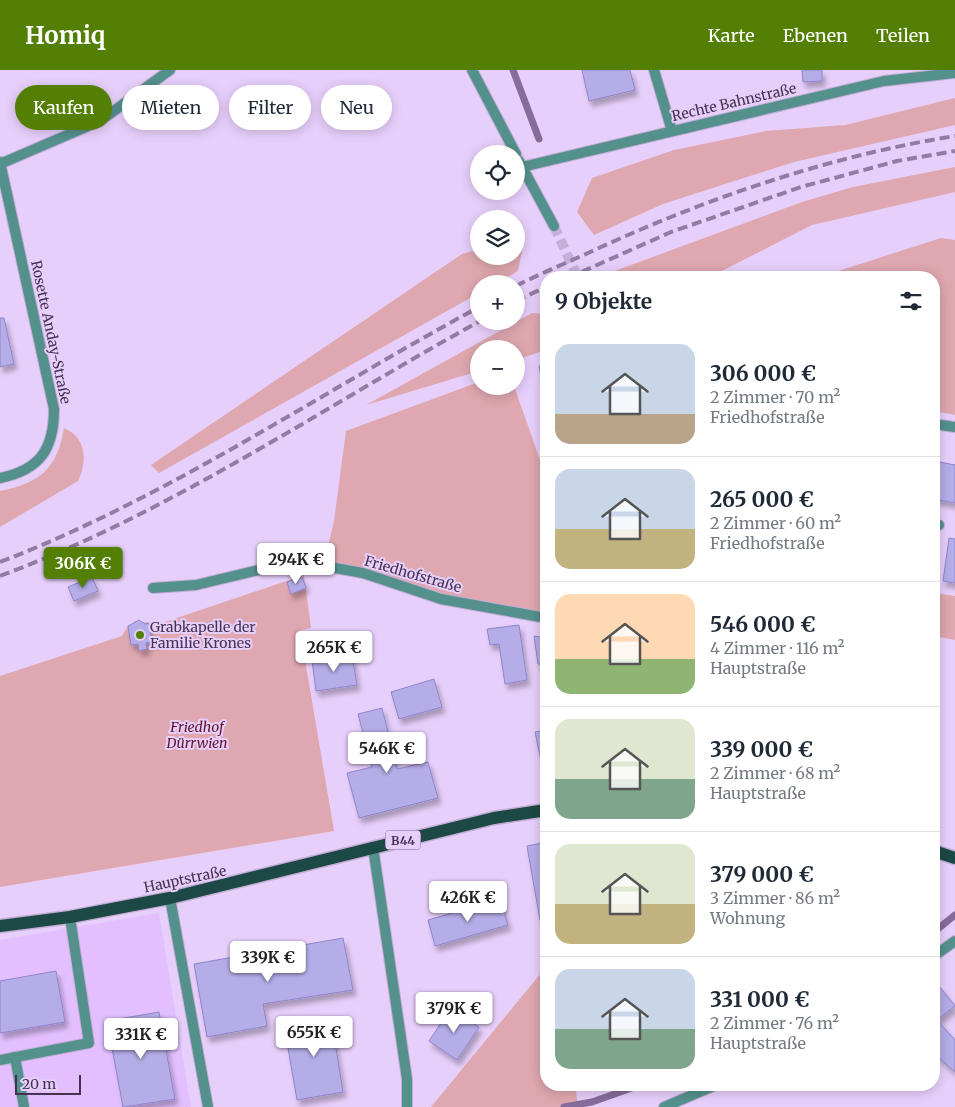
<!DOCTYPE html>
<html lang="de">
<meta charset="utf-8">
<style>
:root{--surface:#fff;--page:#f6f6f7;--text:#1f2937;--muted:#747a83;--line:#e0e1e3;--accent:#547f05}
body{margin:0;font-family:Merriweather,serif;background:var(--page);color:var(--text);height:100vh;display:flex;flex-direction:column;font-size:19px;white-space:nowrap}
*{box-sizing:border-box;margin:0}
p{font-size:16px;color:var(--muted)}
.icon{flex:none;width:28px;height:28px;fill:none;stroke:currentColor;stroke-width:2;stroke-linecap:round;stroke-linejoin:round}
.map{position:relative;flex:1;overflow:hidden}
.details{position:absolute;left:540px;top:201px;width:400px;height:820px;display:flex;flex-direction:column;background:var(--surface);border-radius:20px;box-shadow:0 2px 12px #0003}
.details>*{flex:none}
.hud{position:absolute;left:15px;top:15px;width:450px;height:45px;display:flex;gap:10px}
.fabs{position:absolute;left:470px;top:75px;display:grid;gap:10px}
.fabs a{display:grid;place-items:center;width:55px;height:55px;border-radius:50%;background:var(--surface);box-shadow:0 2px 12px #0003;font-size:25px}
.scale{position:absolute;left:15px;bottom:12px;width:66px;box-sizing:border-box;padding-left:5px;border:2px solid #433350;border-top:0;font-size:14px;line-height:18px;white-space:nowrap;color:#433350;-webkit-text-stroke:4px #e7cffb;paint-order:stroke}
.price{position:absolute;translate:-50% -42px;padding:0 11px;border-radius:5px;background:#fff;color:#222;font-size:16px;line-height:32px;filter:drop-shadow(0 1px 2px #0008)}
.price::after{content:'';position:absolute;left:50%;top:30px;width:15px;height:11px;margin-left:-8px;background:inherit;clip-path:polygon(0 0,100% 0,50% 100%)}
.price.selected{background:var(--accent);color:#fff}
ul{padding:0;list-style:none}
li{display:flex;align-items:center;gap:15px;height:125px;padding:0 15px}
li+li{border-top:1px solid var(--line)}
li span{display:grid;place-items:center;flex:none;width:140px;height:100px;border-radius:15px;color:#555}
li>.icon{margin-inline-start:auto}
span .icon{width:60px;height:60px;fill:#fffc;stroke-width:1}
li b{font-size:21px}
h2{display:flex;justify-content:space-between;align-items:center;height:60px;padding:0 15px;font-size:21px}
.chip{padding:0 18px;border-radius:22px;background:var(--surface);box-shadow:0 2px 12px #0003;font-size:18px;line-height:45px}
.chip.selected{background:var(--accent);color:#fff}
header{display:flex;align-items:center;gap:30px;box-sizing:border-box;height:70px;padding:0 25px;background:var(--accent);color:#fff}
header strong{font-size:24px}
nav{display:flex;gap:28px;margin-inline-start:auto;font-size:18px}
.map>svg:first-child{display:block}
.built{fill:#e3bfff}
.green{fill:#dfa7af}
.lines{fill:none;stroke-linecap:round;stroke-linejoin:round}
.stream{stroke:#866c9a;stroke-width:7}
.building{fill:#b4ade7;stroke:#8f84ce;filter:url(#shadow)}
.minor-tunnel{stroke:#c6b0d9;stroke-width:10;stroke-dasharray:10 5;stroke-linecap:butt}
.service-casing{stroke:#c3add5;stroke-width:12}
.minor-casing{stroke:#c3add5;stroke-width:12}
.primary-casing{stroke:#c3add5;stroke-width:15}
.service{stroke:#54918d;stroke-width:10}
.minor{stroke:#54918d;stroke-width:10}
.primary{stroke:#1c4845;stroke-width:12}
.rail{stroke:#917da1;stroke-width:4;stroke-dasharray:10 5;stroke-linecap:butt}
.poi-dot{fill:#547f05;stroke:#e7cffb;stroke-width:2}
.labels{text-anchor:middle;dominant-baseline:central;stroke-width:4;stroke-linejoin:round;paint-order:stroke}
.shield{fill:#e7cffb;stroke:#746283;stroke-width:1}
.shield-label{font-size:12px;font-weight:bold;fill:#433350}
.street-label{font-size:14px;fill:#433350;stroke:#e7cffb}
.poi-label{font-size:14px;fill:#433350;stroke:#e7cffb;text-anchor:start}
.park-label{font-size:14px;font-style:italic;fill:#621229;stroke:#e7cffb}
</style>
<header>
<strong>Homiq</strong>
<nav><a>Karte</a><a>Ebenen</a><a>Teilen</a></nav>
</header>
<div class="map">
<svg width="955" height="1037" viewBox="0 0 955 1037">
<defs>
<filter id="shadow"><feDropShadow dx="3" dy="5.5" stdDeviation="2.5" flood-color="#0004"/></filter>
</defs>
<rect width="100%" height="100%" fill="#e7cffb"/>
<!-- built -->
<polygon class="built" points="159,843 191,1037 0,1037 0,870"/>
<!-- green -->
<g class="green">
<polygon points="955,28 955,55 794,92 663,134 594,165 577,142 592,108 674,80 766,61 845,55"/>
<polygon points="955,97 955,122 812,155 710,207 614,207 612,202 802,132 853,117"/>
<polygon points="525,167 518,201 496,214 479,214 479,223 159,403 151,395 462,184 479,179 479,186 516,186 516,170"/>
<polygon points="941,168 955,170 955,345 934,341 934,208 830,208 829,204"/>
<polygon points="532,243 546,244 546,280 516,290 516,279 479,279 479,301 366,335"/>
<polygon points="479,312 479,316 514,316 546,407 546,548 441,529 325,489 334,451 346,361"/>
<path d="M64 358C86 367 88 391 78 411L0 457V421C40 413 57 399 64 358Z"/>
<polygon points="304,505 311,558 300,560 334,761 0,817 0,606 122,566 128,556 132,555 135,551 149,553 150,557"/>
<polygon points="934,523 955,526 955,570 934,566"/>
<polygon points="546,897 546,1015 575,1015 578,1037 431,1037"/>
</g>
<g class="lines">
<!-- stream -->
<g class="stream">
<polyline points="513,0 539,69"/>
<polyline points="934,862 955,845"/>
<polyline points="564,1037 592,1032 640,1015"/>
</g>
</g>
<!-- building -->
<g class="building">
<polygon points="582,0 630,0 635,20 589,31"/>
<polygon points="802,0 822,0 822,11 803,12"/>
<polygon points="0,248 4,248 14,294 0,297"/>
<polygon points="546,294 546,330 539,296"/>
<polygon points="934,391 955,395 955,433 934,429"/>
<polygon points="949,468 955,469 955,513 943,511"/>
<polygon points="92,507 98,521 74,531 68,517"/>
<polygon points="302,507 306,518 291,524 287,512"/>
<polygon points="139,550 145,554 149,553 152,572 146,573 147,579 139,581 138,574 131,575 128,556"/>
<polygon points="519,555 527,610 505,614 499,574 490,575 487,559"/>
<polygon points="534,566 546,568 546,595 538,594"/>
<polygon points="352,585 357,615 316,621 312,591"/>
<polygon points="434,609 442,637 399,649 391,622"/>
<polygon points="382,638 397,699 428,692 438,728 359,748 347,703 372,697 358,644"/>
<polygon points="546,660 546,705 544,705 535,662"/>
<polygon points="546,772 546,848 540,850 527,776"/>
<polygon points="500,829 508,855 435,876 428,850"/>
<polygon points="343,868 353,920 263,934 267,956 207,967 194,894"/>
<polygon points="56,901 65,952 0,963 0,911"/>
<polygon points="939,916 955,936 937,950 955,970 955,1002 934,983 934,920"/>
<polygon points="451,938 479,957 457,990 429,971"/>
<polygon points="159,942 175,1029 123,1037 107,951"/>
<polygon points="331,947 343,1022 297,1030 284,955"/>
</g>
<g class="lines">
<!-- minor-tunnel -->
<polyline class="minor-tunnel" points="554,156 578,208"/>
<!-- service casing -->
<g class="service-casing">
<g id="service">
<polyline points="934,455 939,455"/>
<polyline points="373,777 407,1009 407,1037"/>
<polyline points="170,828 208,1037"/>
<polyline points="15,987 24,1037"/>
<polyline points="0,990 89,973 70,847"/>
</g>
</g>
<!-- minor casing -->
<g class="minor-casing">
<g id="minor">
<polyline points="472,0 516,84"/>
<polyline points="654,0 672,61"/>
<polyline points="519,91 554,156"/>
<path d="M0 92 54 339C54 379 40 400 0 408"/>
<polyline points="0,94 100,51 170,0"/>
<polyline points="522,97 884,11 955,3"/>
<polyline points="934,354 955,357"/>
<polyline points="153,518 196,515 296,491 363,503 441,529 546,548"/>
<polyline points="934,886 955,871"/>
<polyline points="664,1037 716,1015"/>
</g>
</g>
<!-- primary casing -->
<g class="primary-casing">
<g id="primary">
<polyline points="934,781 955,788"/>
<polyline points="0,856 70,847 170,828 494,748 546,740"/>
</g>
</g>
<!-- service -->
<use href="#service" class="service"/>
<!-- minor -->
<use href="#minor" class="minor"/>
<!-- primary -->
<use href="#primary" class="primary"/>
<!-- rail -->
<g class="rail">
<polyline points="568,208 671,162 801,117 897,91 955,81"/>
<path d="M516 216C539 204 564 194 588 183 704 129 829 86 955 66"/>
<polyline points="516,231 546,217"/>
<path d="M0 492C169 427 320 323 479 237"/>
<path d="M0 506C170 443 322 338 480 251"/>
</g>
</g>
<!-- markers -->
<circle class="poi-dot" cx="140" cy="565" r="5"/>
<g class="labels">
<!-- shield labels -->
<rect class="shield" x="385.5" y="760.5" width="35" height="19" rx="4"/>
<g class="shield-label">
<text x="403" y="770">B44</text>
</g>
<!-- street labels -->
<g class="street-label">
<text transform="translate(734 32) rotate(-13)">Rechte Bahnstraße</text>
<text transform="translate(51 262) rotate(78)">Rosette Anday-Straße</text>
<text transform="translate(413 504) rotate(16)">Friedhofstraße</text>
<text transform="translate(185 809) rotate(-12)">Hauptstraße</text>
</g>
<!-- poi labels -->
<g class="poi-label">
<text x="150" y="557">Grabkapelle der<tspan x="150" dy="16">Familie Krones</tspan></text>
</g>
<!-- park labels -->
<g class="park-label">
<text x="197" y="657">Friedhof<tspan x="197" dy="16">Dürrwien</tspan></text>
</g>
</g>
</svg>
<div class="fabs">
<a><svg class="icon" aria-label="locate" viewBox="0 0 24 24"><circle cx="12" cy="12" r="6"/><path d="M12 2v4M12 18v4M2 12h4M18 12h4"/></svg></a>
<a><svg class="icon" aria-label="layers" viewBox="0 0 24 24"><path d="M12 4l9 5-9 5-9-5zM3 14l9 5 9-5"/></svg></a>
<a>+</a>
<a>−</a>
</div>
<div class="scale">20 m</div>
<b class="price" style="left:296px;top:515px">294K €</b>
<b class="price selected" style="left:83px;top:519px">306K €</b>
<b class="price" style="left:334px;top:603px">265K €</b>
<b class="price" style="left:387px;top:704px">546K €</b>
<b class="price" style="left:468px;top:853px">426K €</b>
<b class="price" style="left:268px;top:913px">339K €</b>
<b class="price" style="left:454px;top:964px">379K €</b>
<b class="price" style="left:314px;top:988px">655K €</b>
<b class="price" style="left:141px;top:990px">331K €</b>
<div class="hud">
<a class="chip selected">Kaufen</a>
<a class="chip">Mieten</a>
<a class="chip">Filter</a>
<a class="chip">Neu</a>
</div>
<section class="details">
<h2>9 Objekte<svg class="icon" aria-label="filters" viewBox="0 0 24 24"><path d="M4 7h16M4 17h16"/><circle cx="9" cy="7" r="2"/><circle cx="15" cy="17" r="2"/></svg></h2>
<ul>
<li><span style="background:linear-gradient(#c9d6e8 70%,#b9a48a 0)"><svg class="icon" aria-label="home" viewBox="0 0 24 24"><path d="M3 11l9-7 9 7M6 9v11h12V9"/></svg></span><div><b>306 000 €</b><p>2 Zimmer · 70 m²</p><p>Friedhofstraße</p></div></li>
<li><span style="background:linear-gradient(#c9d6e8 60%,#c2b280 0)"><svg class="icon" aria-label="home" viewBox="0 0 24 24"><path d="M3 11l9-7 9 7M6 9v11h12V9"/></svg></span><div><b>265 000 €</b><p>2 Zimmer · 60 m²</p><p>Friedhofstraße</p></div></li>
<li><span style="background:linear-gradient(#ffd9b3 65%,#8fb573 0)"><svg class="icon" aria-label="home" viewBox="0 0 24 24"><path d="M3 11l9-7 9 7M6 9v11h12V9"/></svg></span><div><b>546 000 €</b><p>4 Zimmer · 116 m²</p><p>Hauptstraße</p></div></li>
<li><span style="background:linear-gradient(#dfe7d0 60%,#7fa58c 0)"><svg class="icon" aria-label="home" viewBox="0 0 24 24"><path d="M3 11l9-7 9 7M6 9v11h12V9"/></svg></span><div><b>339 000 €</b><p>2 Zimmer · 68 m²</p><p>Hauptstraße</p></div></li>
<li><span style="background:linear-gradient(#dfe7d0 60%,#c2b280 0)"><svg class="icon" aria-label="home" viewBox="0 0 24 24"><path d="M3 11l9-7 9 7M6 9v11h12V9"/></svg></span><div><b>379 000 €</b><p>3 Zimmer · 86 m²</p><p>Wohnung</p></div></li>
<li><span style="background:linear-gradient(#c9d6e8 60%,#7fa58c 0)"><svg class="icon" aria-label="home" viewBox="0 0 24 24"><path d="M3 11l9-7 9 7M6 9v11h12V9"/></svg></span><div><b>331 000 €</b><p>2 Zimmer · 76 m²</p><p>Hauptstraße</p></div></li>
</ul>
</section>
</div>
